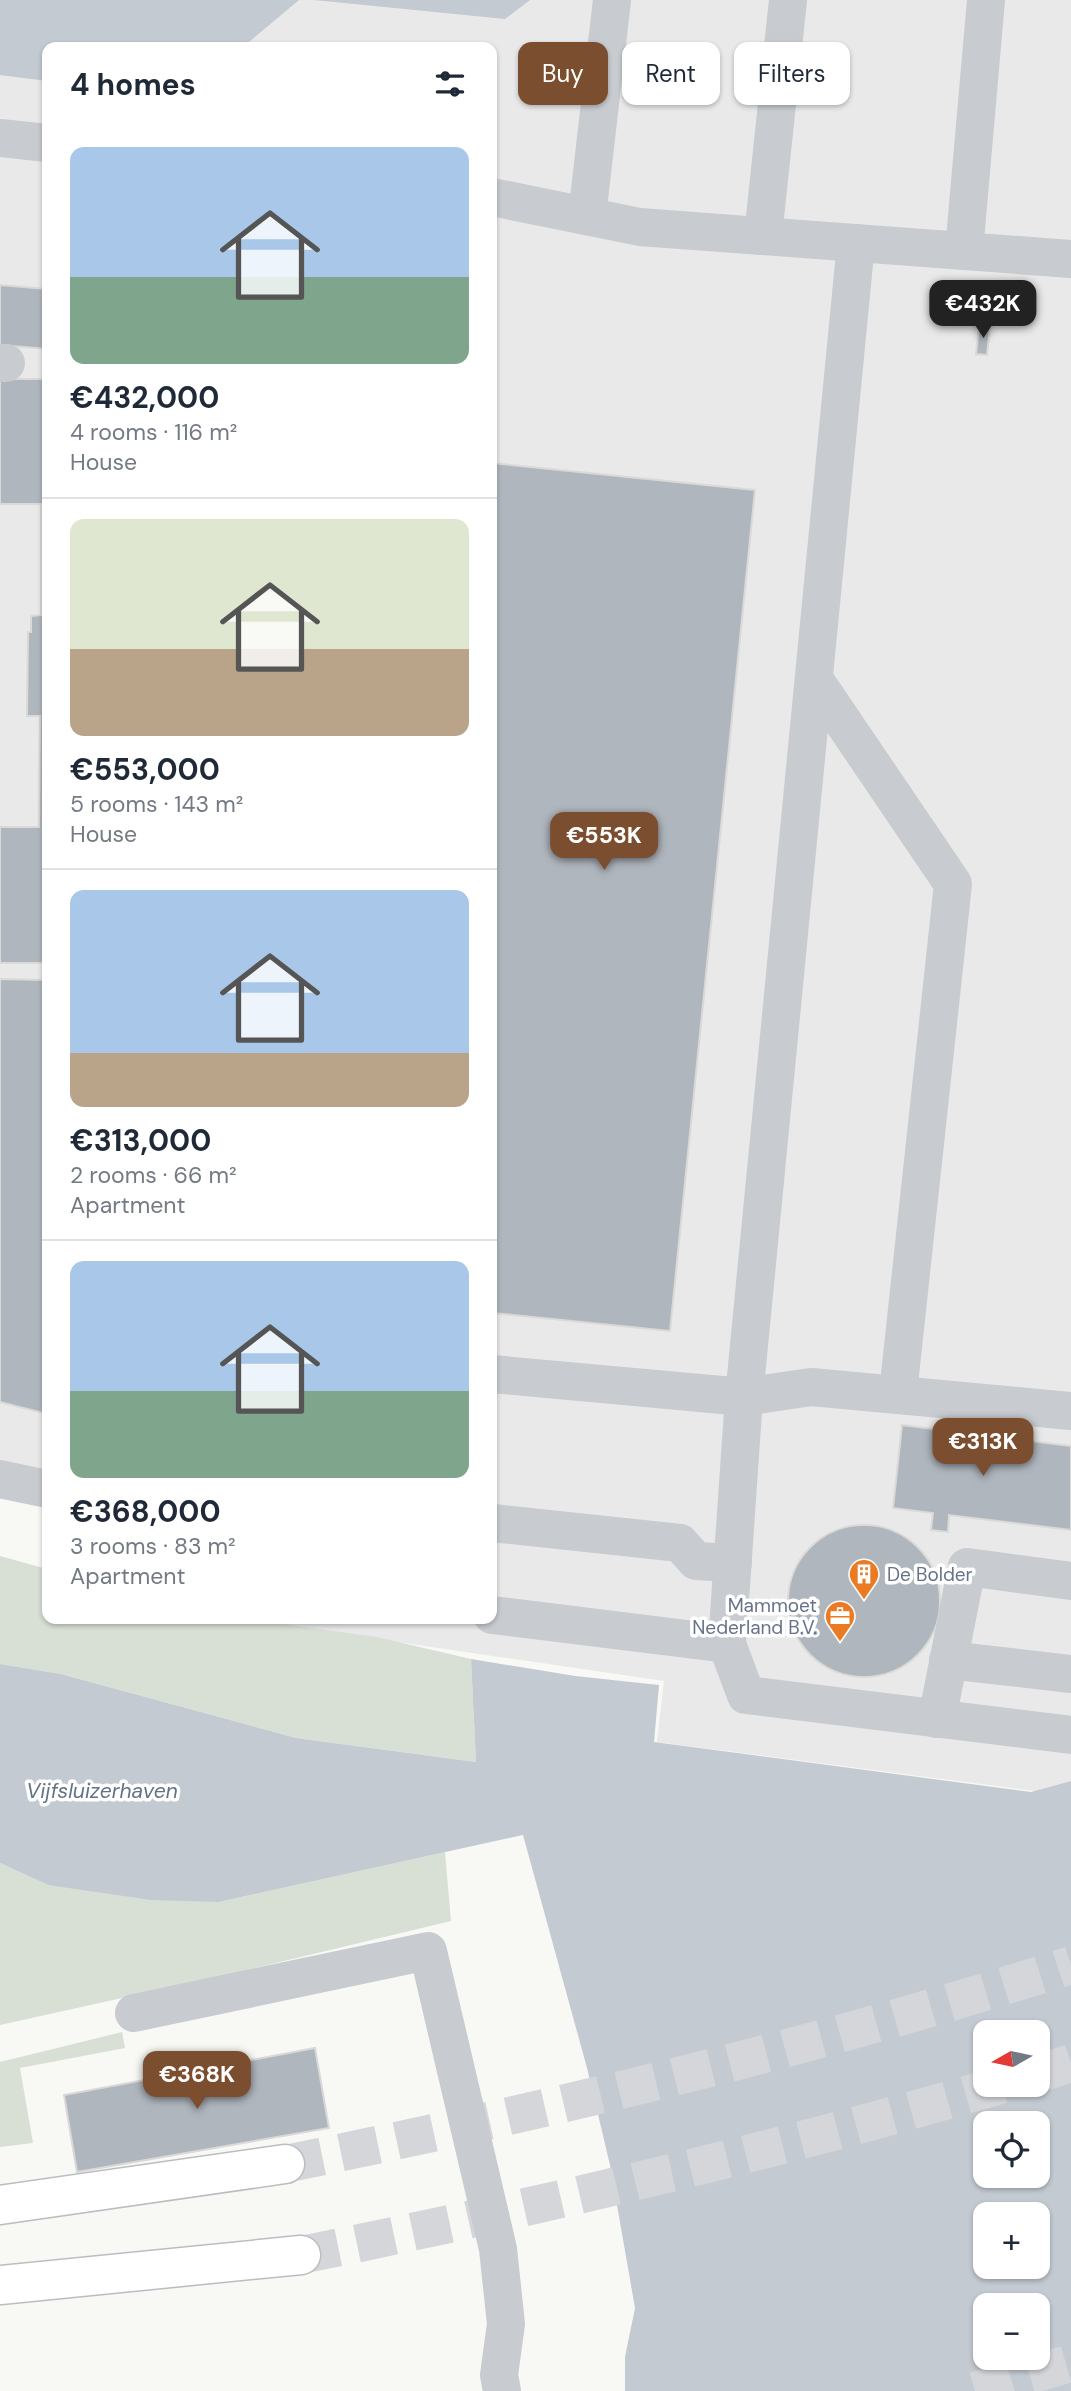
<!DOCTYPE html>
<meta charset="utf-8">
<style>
:root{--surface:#fff;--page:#f2f2f3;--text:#1f2937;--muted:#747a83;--line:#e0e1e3;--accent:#7a4e2e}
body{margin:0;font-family:"DM Sans",sans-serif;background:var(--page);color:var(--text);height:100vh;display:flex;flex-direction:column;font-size:26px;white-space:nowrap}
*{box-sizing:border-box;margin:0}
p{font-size:23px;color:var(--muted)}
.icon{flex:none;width:38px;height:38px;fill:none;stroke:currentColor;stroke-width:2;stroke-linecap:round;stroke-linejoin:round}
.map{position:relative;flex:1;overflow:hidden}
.drawer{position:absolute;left:42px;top:42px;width:455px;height:1582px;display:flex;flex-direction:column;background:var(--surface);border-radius:14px;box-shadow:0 2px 5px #0004}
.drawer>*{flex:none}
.banner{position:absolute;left:518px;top:42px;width:448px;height:63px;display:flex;gap:14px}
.needle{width:46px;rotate:261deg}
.controls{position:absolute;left:973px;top:2020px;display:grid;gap:14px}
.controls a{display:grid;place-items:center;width:77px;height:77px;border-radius:14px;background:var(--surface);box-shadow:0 2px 5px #0004;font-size:35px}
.price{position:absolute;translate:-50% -60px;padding:0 16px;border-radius:14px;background:var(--accent);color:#fff;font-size:23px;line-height:46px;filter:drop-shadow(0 2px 4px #0008)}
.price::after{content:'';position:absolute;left:50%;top:42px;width:21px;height:16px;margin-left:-10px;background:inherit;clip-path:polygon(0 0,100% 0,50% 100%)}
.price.on{background:#222;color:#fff}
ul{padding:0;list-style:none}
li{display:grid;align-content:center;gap:14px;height:371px;padding:0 28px}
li+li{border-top:2px solid var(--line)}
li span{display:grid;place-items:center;height:217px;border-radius:14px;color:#555}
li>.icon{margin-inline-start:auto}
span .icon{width:126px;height:126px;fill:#fffc;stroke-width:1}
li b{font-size:30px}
h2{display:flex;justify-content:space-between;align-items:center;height:84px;padding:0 28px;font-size:30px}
.chip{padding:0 24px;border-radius:14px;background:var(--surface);box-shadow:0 2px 5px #0004;font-size:24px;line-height:63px}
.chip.on{background:var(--accent);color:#fff}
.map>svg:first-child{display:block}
.built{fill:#e8e9e8}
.green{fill:#d8e0d6}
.water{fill:#c3cad1;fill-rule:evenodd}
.building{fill:#b0b6be;stroke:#d9dad8;stroke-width:2}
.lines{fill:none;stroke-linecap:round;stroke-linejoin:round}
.highway-tunnel{stroke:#d4d6da;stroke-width:38;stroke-dasharray:38 19;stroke-linecap:butt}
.highway-casing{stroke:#babdc1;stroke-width:41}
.minor{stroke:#c8cbcf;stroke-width:38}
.highway{stroke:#fff;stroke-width:38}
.labels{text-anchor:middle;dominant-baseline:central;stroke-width:7;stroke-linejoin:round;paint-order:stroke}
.poi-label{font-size:19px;fill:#667288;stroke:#fff;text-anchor:start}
.water-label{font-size:21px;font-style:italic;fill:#627383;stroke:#fff}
</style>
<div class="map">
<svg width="1071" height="2391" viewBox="0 0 1071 2391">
<rect width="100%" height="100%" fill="#f8f8f5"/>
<!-- built -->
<g class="built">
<polygon points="271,0 1071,0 1071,1781 1035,1791 657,1742 664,1681 262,1622 263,1619 492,1619 492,47 219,47"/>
<polygon points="0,60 47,66 47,1506 0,1498"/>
</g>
<!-- green -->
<g class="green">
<polygon points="0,1556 47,1569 47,1619 246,1619 377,1637 471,1659 476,1762 296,1738 61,1674 0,1664"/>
<polygon points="445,1852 451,1921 217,1977 0,2025 0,1863 48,1885 219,1902"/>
<polygon points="122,2032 125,2048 20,2068 33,2143 0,2147 0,2062"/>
</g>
<!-- water -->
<g class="water">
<polygon points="0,0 299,0 243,47 47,47 47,81 0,75"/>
<polygon points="314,0 530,0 505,19"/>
<path d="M471 1659 575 1676 659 1685 654 1742 1031 1792 1071 1781V2391H625V2357L635 2308 610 2165 587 2068 523 1835 219 1902 151 1900 48 1885 0 1863V1664L61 1674 296 1738 476 1762ZM985 2032H1038V2084H985ZM985 2123H1038V2175H985ZM985 2214H1038V2266H985ZM985 2305H1038V2357H985Z"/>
</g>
<!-- building -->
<g class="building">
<polygon points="0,285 47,289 47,349 0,345"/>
<polygon points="979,325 990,326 987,355 976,354"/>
<polygon points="0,379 47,379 47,963 0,963 0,827 39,827 40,716 27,716 28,632 31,632 31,616 41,615 41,504 0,504"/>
<polygon points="492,463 755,490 670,1331 492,1313"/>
<polygon points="0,979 47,980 47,1414 0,1402"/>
<polygon points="902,1425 1071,1446 1071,1530 949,1515 948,1532 931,1530 933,1513 893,1508"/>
<circle cx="864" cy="1601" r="76"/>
<polygon points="315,2048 329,2128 77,2172 64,2095"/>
</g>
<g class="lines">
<!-- highway-tunnel -->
<g class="highway-tunnel">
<polyline points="1038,2074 1071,2063"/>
<path d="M285 2164C550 2110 813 2048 1071 1965"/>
<path d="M301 2255C538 2207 772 2152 1004 2084"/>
<polyline points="975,2391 1071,2363"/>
</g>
<!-- highway casing -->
<g class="highway-casing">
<g id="highway">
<polyline points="0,2205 285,2164"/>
<polyline points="0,2285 301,2255"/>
</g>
</g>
<!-- minor -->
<g class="minor">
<polyline points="0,138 47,143"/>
<polyline points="492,197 640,227 1071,259"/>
<polyline points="587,216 612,0"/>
<polyline points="763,236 788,0"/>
<polyline points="964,251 986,0"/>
<polyline points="0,363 6,363"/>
<polyline points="814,679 953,884 898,1393"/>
<polyline points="492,1374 744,1397 856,243"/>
<polyline points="0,1479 47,1489"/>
<polyline points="492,1523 680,1543 696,1561 733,1563"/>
<polyline points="492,1615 727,1644 744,1397 811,1387 1071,1411"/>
<polyline points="727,1644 746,1695 1071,1735"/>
<polyline points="948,1660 1071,1674"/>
<polyline points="937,1719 967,1567 1071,1581"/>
<polyline points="134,2013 428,1951 498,2249 506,2324 499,2375 502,2391"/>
</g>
<!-- highway -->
<use href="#highway" class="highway"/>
</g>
<!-- icons -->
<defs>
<g id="building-pin" transform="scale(1.575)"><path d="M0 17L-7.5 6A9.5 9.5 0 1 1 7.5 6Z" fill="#ea7b23" stroke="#fff"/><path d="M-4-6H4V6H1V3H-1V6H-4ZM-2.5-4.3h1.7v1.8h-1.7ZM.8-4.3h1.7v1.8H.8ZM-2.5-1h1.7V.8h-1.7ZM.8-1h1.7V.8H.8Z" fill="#fff"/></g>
<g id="office-pin" transform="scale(1.575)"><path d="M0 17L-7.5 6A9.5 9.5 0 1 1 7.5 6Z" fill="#ea7b23" stroke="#fff"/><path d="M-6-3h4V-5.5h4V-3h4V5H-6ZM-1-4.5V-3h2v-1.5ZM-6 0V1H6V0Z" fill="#fff"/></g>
</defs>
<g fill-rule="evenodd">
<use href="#building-pin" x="864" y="1574"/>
<use href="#office-pin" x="840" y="1616"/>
</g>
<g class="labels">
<!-- poi labels -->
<g class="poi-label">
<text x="887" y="1574">De Bolder</text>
<text x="817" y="1605" text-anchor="end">Mammoet<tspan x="817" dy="22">Nederland B.V.</tspan></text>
</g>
<!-- water labels -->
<g class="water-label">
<text x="102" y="1791">Vijfsluizerhaven</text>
</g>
</g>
</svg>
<div class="controls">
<a><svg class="needle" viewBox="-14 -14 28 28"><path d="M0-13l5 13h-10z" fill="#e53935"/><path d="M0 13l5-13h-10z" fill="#747a83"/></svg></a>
<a><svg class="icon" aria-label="locate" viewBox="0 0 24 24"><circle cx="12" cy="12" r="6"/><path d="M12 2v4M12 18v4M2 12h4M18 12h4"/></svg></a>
<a>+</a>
<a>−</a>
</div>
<b class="price on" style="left:983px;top:340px">€432K</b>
<b class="price" style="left:604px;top:872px">€553K</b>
<b class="price" style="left:983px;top:1478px">€313K</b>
<b class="price" style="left:197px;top:2111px">€368K</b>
<div class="banner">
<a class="chip on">Buy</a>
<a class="chip">Rent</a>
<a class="chip">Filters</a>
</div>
<section class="drawer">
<h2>4 homes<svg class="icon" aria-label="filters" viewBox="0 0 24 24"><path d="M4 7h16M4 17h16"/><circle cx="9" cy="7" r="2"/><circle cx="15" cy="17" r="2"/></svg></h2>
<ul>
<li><span style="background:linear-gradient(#a9c7e8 60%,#7fa58c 0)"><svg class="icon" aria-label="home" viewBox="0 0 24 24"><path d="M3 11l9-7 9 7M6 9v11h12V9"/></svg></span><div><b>€432,000</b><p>4 rooms · 116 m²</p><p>House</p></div></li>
<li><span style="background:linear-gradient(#dfe7d0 60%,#b9a48a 0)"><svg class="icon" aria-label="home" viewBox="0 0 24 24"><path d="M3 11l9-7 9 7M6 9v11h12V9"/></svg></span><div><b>€553,000</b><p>5 rooms · 143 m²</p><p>House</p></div></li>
<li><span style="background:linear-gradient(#a9c7e8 75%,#b9a48a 0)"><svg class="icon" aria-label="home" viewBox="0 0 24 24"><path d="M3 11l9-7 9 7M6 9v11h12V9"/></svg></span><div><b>€313,000</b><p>2 rooms · 66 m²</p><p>Apartment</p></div></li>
<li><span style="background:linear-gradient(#a9c7e8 60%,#7fa58c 0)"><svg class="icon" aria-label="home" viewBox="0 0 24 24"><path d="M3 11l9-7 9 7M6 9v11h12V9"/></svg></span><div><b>€368,000</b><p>3 rooms · 83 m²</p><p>Apartment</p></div></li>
</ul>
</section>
</div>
